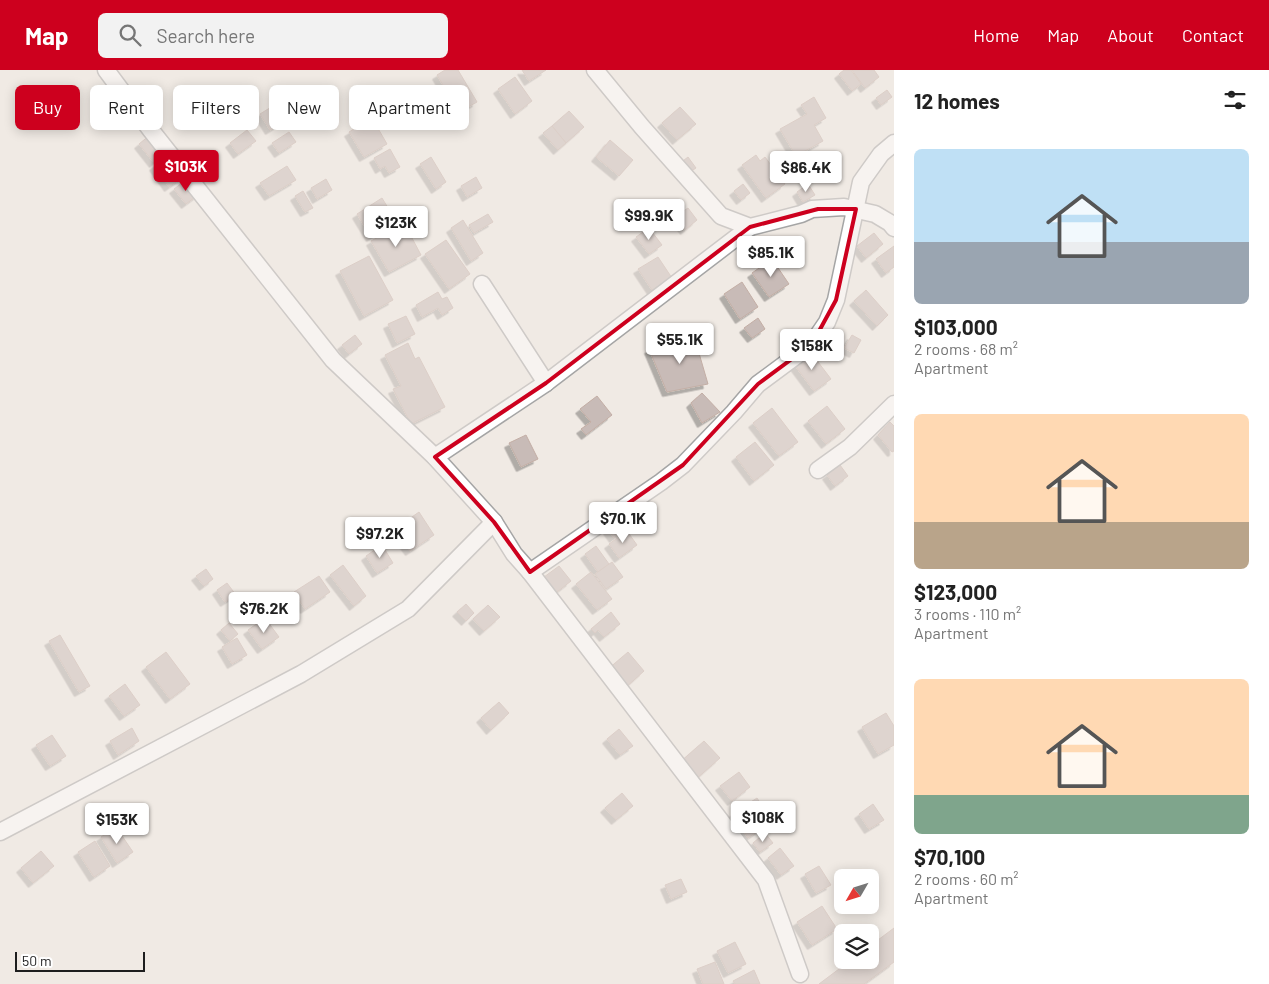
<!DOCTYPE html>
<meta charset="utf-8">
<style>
:root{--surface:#fff;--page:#f2f2f2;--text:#222;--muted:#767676;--accent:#cd001e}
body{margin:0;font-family:Barlow,sans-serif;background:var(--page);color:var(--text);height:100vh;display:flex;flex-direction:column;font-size:19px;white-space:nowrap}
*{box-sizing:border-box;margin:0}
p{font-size:16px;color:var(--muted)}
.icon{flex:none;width:28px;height:28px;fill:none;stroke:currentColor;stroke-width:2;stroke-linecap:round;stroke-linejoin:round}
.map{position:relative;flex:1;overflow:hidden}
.side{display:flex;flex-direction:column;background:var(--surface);width:375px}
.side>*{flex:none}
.top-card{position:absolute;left:15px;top:15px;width:475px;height:45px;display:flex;gap:10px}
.needle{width:32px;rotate:231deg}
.controls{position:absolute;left:834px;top:799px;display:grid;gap:10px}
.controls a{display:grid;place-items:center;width:45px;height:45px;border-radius:8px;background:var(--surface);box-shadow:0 2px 12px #0003;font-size:25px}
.scale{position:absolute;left:15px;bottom:12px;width:130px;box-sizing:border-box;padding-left:5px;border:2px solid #1e1e1e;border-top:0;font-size:14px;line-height:18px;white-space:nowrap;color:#1e1e1e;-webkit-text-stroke:4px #fff;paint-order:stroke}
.price{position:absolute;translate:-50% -42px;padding:0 11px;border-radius:5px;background:#fff;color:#222;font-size:16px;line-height:32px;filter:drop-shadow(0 1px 2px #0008)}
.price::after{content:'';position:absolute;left:50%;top:30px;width:15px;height:11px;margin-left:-8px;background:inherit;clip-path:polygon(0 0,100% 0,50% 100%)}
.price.active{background:var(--accent);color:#fff}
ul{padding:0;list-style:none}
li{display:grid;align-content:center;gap:10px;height:265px;padding:0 20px}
li span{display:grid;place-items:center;height:155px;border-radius:8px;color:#555}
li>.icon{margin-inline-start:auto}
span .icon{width:90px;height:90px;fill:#fffc;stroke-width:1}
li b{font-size:21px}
h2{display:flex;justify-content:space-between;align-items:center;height:60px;padding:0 20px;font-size:21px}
.pill{padding:0 18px;border-radius:8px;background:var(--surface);box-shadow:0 2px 12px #0003;font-size:18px;line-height:45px}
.pill.active{background:var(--accent);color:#fff}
header{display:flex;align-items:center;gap:30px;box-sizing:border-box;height:70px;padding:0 25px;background:var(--accent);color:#fff}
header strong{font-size:24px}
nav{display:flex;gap:28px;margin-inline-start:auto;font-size:18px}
.search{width:350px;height:45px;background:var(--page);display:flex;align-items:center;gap:12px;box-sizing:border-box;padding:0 18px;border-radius:8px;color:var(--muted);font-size:19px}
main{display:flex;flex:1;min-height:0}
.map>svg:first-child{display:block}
.building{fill:#c8bbb7;stroke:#c3aea5;filter:url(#shadow)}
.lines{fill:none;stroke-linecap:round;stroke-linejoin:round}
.minor-casing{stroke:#a5a5a5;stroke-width:19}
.minor{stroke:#fff;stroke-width:16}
.marked{fill:none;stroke:#cd001e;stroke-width:4;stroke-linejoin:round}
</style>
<header>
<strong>Map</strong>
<div class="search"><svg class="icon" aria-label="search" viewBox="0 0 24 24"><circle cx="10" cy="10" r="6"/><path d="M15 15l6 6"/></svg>Search here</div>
<nav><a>Home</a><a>Map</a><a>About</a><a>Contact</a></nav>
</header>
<main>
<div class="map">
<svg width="894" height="914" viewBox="0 0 894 914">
<defs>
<filter id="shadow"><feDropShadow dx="-4.5" dy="4.5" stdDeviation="0" flood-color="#0004"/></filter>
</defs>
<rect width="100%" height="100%" fill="#f0eae4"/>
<!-- building -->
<g class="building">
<polygon points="445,0 458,0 477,32 459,42 437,5"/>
<polygon points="522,0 546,0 529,11"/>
<polygon points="844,0 851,0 861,14 852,21 839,4"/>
<polygon points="852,0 874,0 879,7 865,18"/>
<polygon points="515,7 532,31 515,44 498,19"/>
<polygon points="887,20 892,27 881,35 876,28"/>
<polygon points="814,27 826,48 814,55 823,71 796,86 780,59 807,44 801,35"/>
<polygon points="281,31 291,47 270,60 260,44"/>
<polygon points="680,37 696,54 677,70 662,53"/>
<polygon points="569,41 584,57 566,73 552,56"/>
<polygon points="372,48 387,74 364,87 349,62"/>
<polygon points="552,56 566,73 558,80 543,63"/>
<polygon points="247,60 256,71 238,84 230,73"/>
<polygon points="289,62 296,72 279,83 272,73"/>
<polygon points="150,65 165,83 154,93 139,74"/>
<polygon points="610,70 633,90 619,106 596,87"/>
<polygon points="390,79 400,97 389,103 385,96 380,99 374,88"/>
<polygon points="756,85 760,91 765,87 785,114 766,128 742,95"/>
<polygon points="167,86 183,107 169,117 154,96"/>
<polygon points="431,87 446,112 436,119 420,94"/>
<polygon points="688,87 696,98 687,104 679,94"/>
<polygon points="287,96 296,110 269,126 260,113"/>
<polygon points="476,107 482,118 467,127 461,116"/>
<polygon points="326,109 332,120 317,129 311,118"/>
<polygon points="186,110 198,125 186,134 174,119"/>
<polygon points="743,114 750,123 741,130 734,121"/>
<polygon points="808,114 815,125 803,132 797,122"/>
<polygon points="303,121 313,138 305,142 295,126"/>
<polygon points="382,128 396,151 371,167 357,144"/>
<polygon points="688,138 697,150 685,160 675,147"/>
<polygon points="488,144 493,152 474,163 469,155"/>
<polygon points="463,150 483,183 471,191 451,158"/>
<polygon points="404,153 421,185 389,202 371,171"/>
<polygon points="649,158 662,175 649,184 636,167"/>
<polygon points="874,163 883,174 866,188 857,176"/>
<polygon points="446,170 470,204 449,219 425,184"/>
<polygon points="894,176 894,197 886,203 876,189"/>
<polygon points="369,186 393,230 364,246 340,201"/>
<polygon points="658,187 672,208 652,220 638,199"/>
<polygon points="772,189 789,214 769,227 752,203"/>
<polygon points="742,212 758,237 740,249 724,224"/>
<polygon points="866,220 888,245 877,256 854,231"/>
<polygon points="438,222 442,229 447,227 453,238 442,245 438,238 422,247 416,235"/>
<polygon points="406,246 415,264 397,273 388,254"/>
<polygon points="758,248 765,259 752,268 744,258"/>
<polygon points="355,265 362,274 349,284 342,275"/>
<polygon points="852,265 861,270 854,283 844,278"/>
<polygon points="694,266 708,314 667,322 649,279"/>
<polygon points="408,273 415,289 419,287 445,337 411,354 393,319 401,316 385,285"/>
<polygon points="809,280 831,309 814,321 793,293"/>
<polygon points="702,323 720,342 702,353 691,333"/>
<polygon points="597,326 612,345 586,365 581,359 591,352 580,339"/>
<polygon points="827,336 845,359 826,374 808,351"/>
<polygon points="772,338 798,372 779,386 753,353"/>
<polygon points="890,352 894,356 894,381 892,382 878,365"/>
<polygon points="526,365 538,389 521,397 509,373"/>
<polygon points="755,372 774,395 754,411 736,387"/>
<polygon points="840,395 848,406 835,416 827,405"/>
<polygon points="419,442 434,465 410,481 404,473 411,468 402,454"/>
<polygon points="619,447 628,458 614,468 606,457"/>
<polygon points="627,461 637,475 619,488 609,474"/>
<polygon points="382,475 393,493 377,503 366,486"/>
<polygon points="596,476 609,494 598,502 585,484"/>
<polygon points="612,492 623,507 606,519 595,504"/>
<polygon points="343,495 366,526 354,536 330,505"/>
<polygon points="559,496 571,511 552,526 540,510"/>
<polygon points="206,499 213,509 204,516 196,506"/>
<polygon points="591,502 612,529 597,540 576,514"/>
<polygon points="319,506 330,522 305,539 294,522"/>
<polygon points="227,513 236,525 225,532 217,520"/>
<polygon points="466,534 474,543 466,551 457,542"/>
<polygon points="488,535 500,547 484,561 473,549"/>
<polygon points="611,542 620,554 604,567 598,560 595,563 591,559"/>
<polygon points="265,548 279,567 262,579 248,560"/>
<polygon points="229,553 238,564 230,571 221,560"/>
<polygon points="60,565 90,616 79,622 49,571"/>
<polygon points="237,568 247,585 232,594 222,577"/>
<polygon points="166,582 190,614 170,629 146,597"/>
<polygon points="628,582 644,601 624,619 607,600"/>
<polygon points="125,614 140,635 124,646 109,626"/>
<polygon points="499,632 509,643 491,660 481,648"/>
<polygon points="886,643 894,656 894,675 878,684 862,657"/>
<polygon points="132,658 139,671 118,685 110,671"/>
<polygon points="619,659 633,676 620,685 607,669"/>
<polygon points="52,665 66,686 50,696 36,675"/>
<polygon points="704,671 720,688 695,710 679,693"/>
<polygon points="739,702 750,717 732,731 720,716"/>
<polygon points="622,723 633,736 616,750 605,738"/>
<polygon points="757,728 772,751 748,768 732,744"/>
<polygon points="873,734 884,750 869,759 859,744"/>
<polygon points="116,757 133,782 117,793 101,767"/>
<polygon points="765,763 773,773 760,782 753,773"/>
<polygon points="95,771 110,796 94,807 78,782"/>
<polygon points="780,778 794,796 781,805 768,788"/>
<polygon points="41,781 54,796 33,813 21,798"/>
<polygon points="819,796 831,815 816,823 805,804"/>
<polygon points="681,809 687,822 671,829 665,815"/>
<polygon points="822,836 837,859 812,875 797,852"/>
<polygon points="894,858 894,892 864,914 819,914 851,890 870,890 870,876"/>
<polygon points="735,872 746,894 728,903 717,881"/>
<polygon points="715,892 724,914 703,914 697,899"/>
<polygon points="754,900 760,914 735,914 733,911"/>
</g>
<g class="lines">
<!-- minor casing -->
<g class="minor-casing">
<g id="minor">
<polyline points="106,0 150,59 333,290 435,387 494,452 514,484 530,502 766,810 800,904"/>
<polyline points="595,0 642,57 721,146 750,157 801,144 812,139 844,137 875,144 890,153 894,158"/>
<polyline points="482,214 546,313"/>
<polyline points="435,387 546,313 750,157"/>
<polyline points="818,400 850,377 894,334"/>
<polyline points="530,502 661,412 683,395 734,342 758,314 812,274 827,252 836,230 861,112 881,84 894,73"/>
<polyline points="0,762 301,604 408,539 494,452"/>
</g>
</g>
<!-- minor -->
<use href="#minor" class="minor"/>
</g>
<!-- marked area -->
<path d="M0 0H894V914H0ZM818 139H856L836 230 812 274 758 314 683 395 530 502 494 452 435 387 546 313 750 157Z" fill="#f0eae4" fill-opacity=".55" fill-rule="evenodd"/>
<path class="marked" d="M818 139H856L836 230 812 274 758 314 683 395 530 502 494 452 435 387 546 313 750 157Z"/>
</svg>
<div class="controls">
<a><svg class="needle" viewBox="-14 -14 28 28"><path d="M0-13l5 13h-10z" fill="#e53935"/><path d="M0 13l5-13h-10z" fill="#767676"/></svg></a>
<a><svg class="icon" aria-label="layers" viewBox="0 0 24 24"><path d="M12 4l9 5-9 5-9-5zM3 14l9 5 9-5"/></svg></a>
</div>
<div class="scale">50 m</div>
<b class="price active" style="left:186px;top:122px">$103K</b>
<b class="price" style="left:806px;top:123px">$86.4K</b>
<b class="price" style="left:649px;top:171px">$99.9K</b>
<b class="price" style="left:396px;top:178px">$123K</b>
<b class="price" style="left:771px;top:208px">$85.1K</b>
<b class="price" style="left:680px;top:295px">$55.1K</b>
<b class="price" style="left:812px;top:301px">$158K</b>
<b class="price" style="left:623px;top:474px">$70.1K</b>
<b class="price" style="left:380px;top:489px">$97.2K</b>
<b class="price" style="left:264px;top:564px">$76.2K</b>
<b class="price" style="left:763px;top:773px">$108K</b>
<b class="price" style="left:117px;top:775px">$153K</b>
<div class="top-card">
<a class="pill active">Buy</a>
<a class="pill">Rent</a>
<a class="pill">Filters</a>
<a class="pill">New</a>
<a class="pill">Apartment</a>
</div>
</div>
<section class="side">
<h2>12 homes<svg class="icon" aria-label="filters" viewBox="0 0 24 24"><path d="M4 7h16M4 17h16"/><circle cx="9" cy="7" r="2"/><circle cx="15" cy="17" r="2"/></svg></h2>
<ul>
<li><span style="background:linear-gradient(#bfe0f5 60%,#9aa5b1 0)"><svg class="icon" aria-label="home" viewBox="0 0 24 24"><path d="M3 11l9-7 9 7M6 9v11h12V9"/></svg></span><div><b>$103,000</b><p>2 rooms · 68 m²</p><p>Apartment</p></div></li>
<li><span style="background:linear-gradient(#ffd9b3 70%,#b9a48a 0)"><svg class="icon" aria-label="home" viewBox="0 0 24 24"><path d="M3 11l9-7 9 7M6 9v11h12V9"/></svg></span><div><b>$123,000</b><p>3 rooms · 110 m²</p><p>Apartment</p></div></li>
<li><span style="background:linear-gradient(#ffd9b3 75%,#7fa58c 0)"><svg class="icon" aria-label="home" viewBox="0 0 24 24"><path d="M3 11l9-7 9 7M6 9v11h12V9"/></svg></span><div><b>$70,100</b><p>2 rooms · 60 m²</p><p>Apartment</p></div></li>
</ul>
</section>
</main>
